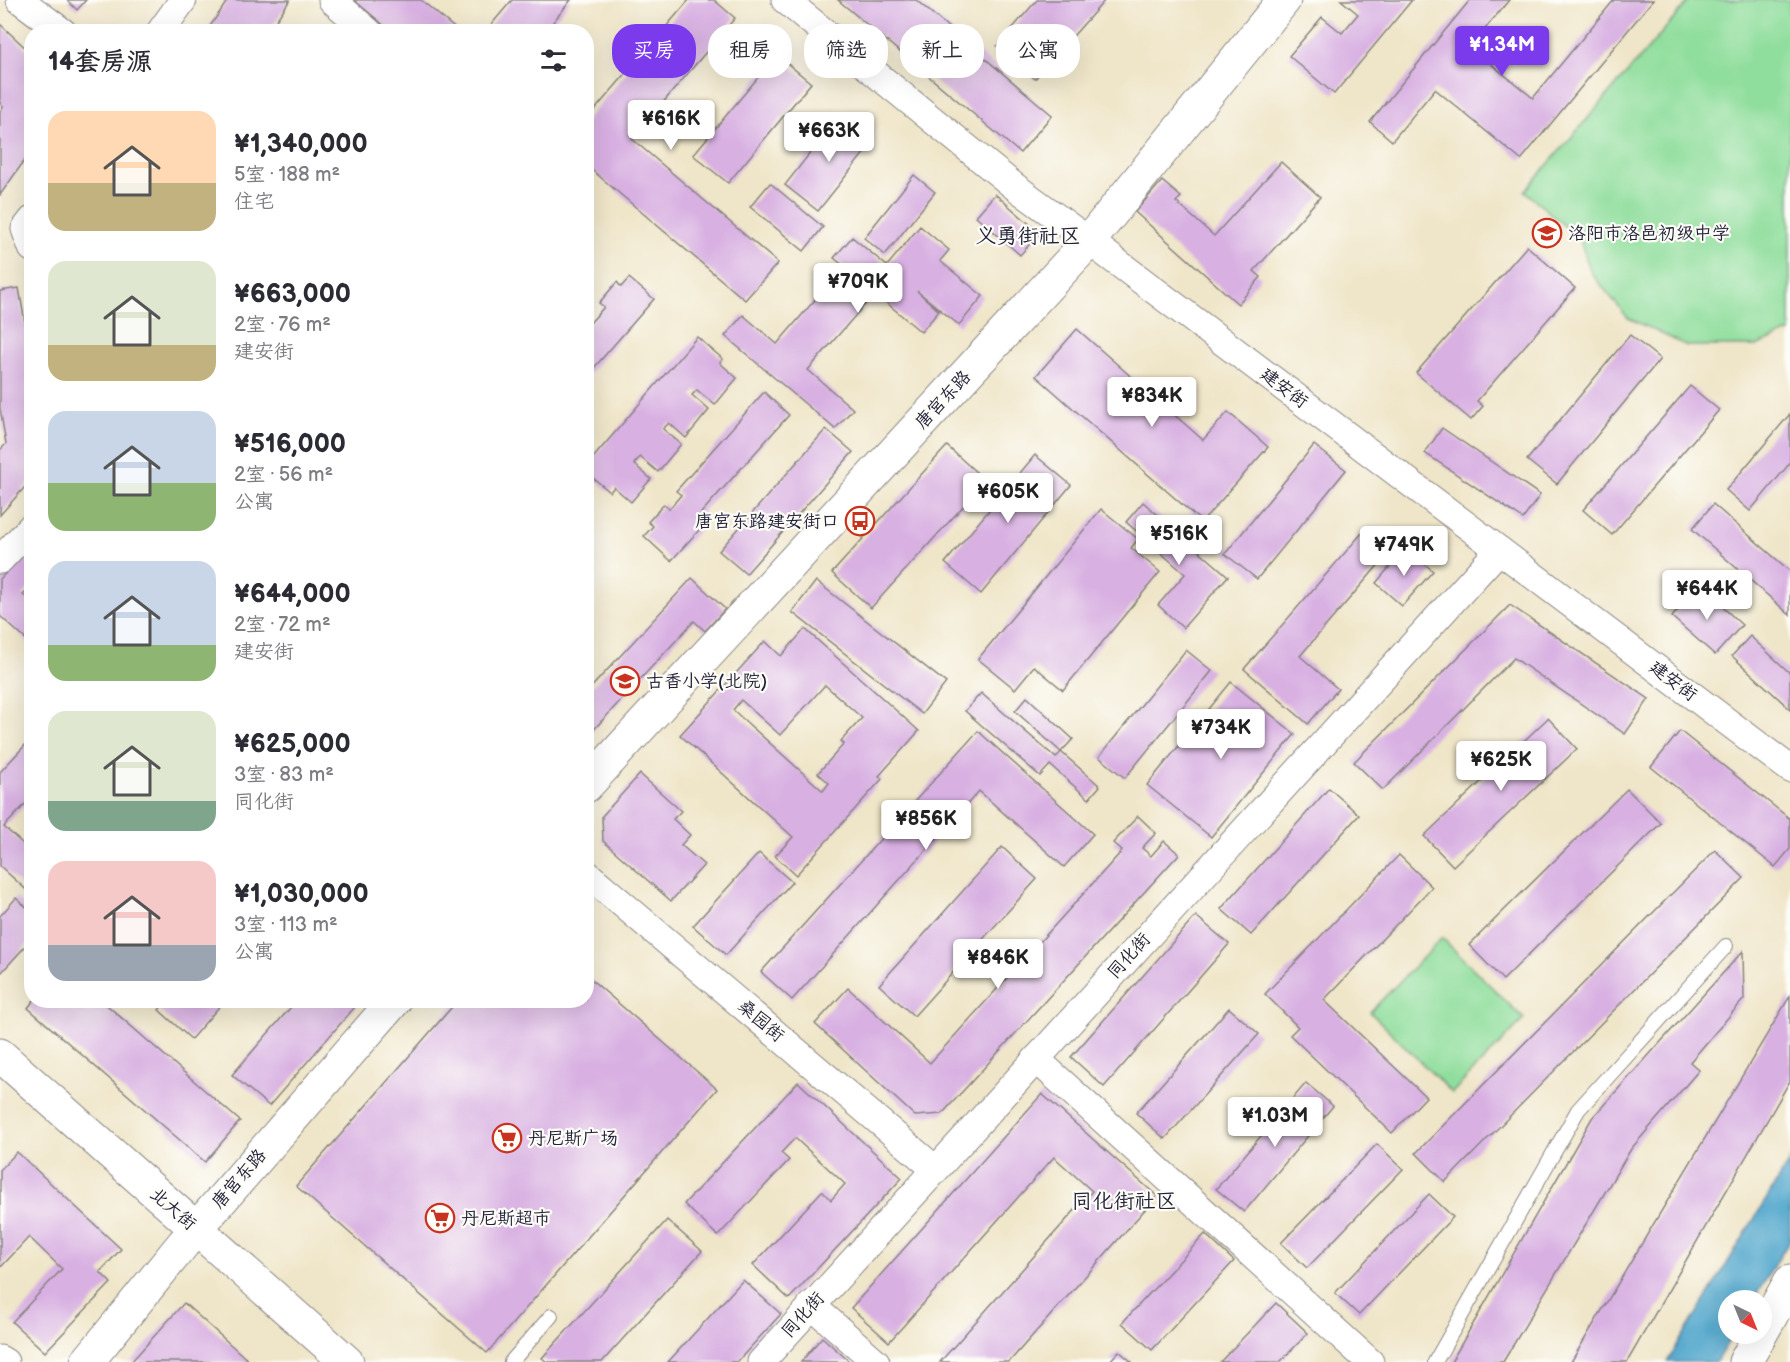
<!DOCTYPE html>
<html lang="zh">
<meta charset="utf-8">
<style>
:root{--surface:#fff;--page:#f7f7f7;--text:#2b2b33;--muted:#7c7c81;--accent:#7c3aed}
body{margin:0;font-family:"Balsamiq Sans","LXGW WenKai TC",sans-serif;background:var(--page);color:var(--text);height:100vh;display:flex;flex-direction:column;font-size:22px;white-space:nowrap}
*{box-sizing:border-box;margin:0}
p{font-size:20px;color:var(--muted)}
.icon{flex:none;width:33px;height:33px;fill:none;stroke:currentColor;stroke-width:2;stroke-linecap:round;stroke-linejoin:round}
.map{position:relative;flex:1;overflow:hidden}
.drawer{position:absolute;left:24px;top:24px;width:570px;height:984px;display:flex;flex-direction:column;background:var(--surface);border-radius:24px;box-shadow:0 6px 24px #0002}
.drawer>*{flex:none}
.banner{position:absolute;left:612px;top:24px;width:570px;height:54px;display:flex;gap:12px}
.needle{width:39px;rotate:137deg}
.controls{position:absolute;left:1718px;top:1290px;display:grid;gap:12px}
.controls a{display:grid;place-items:center;width:54px;height:54px;border-radius:50%;background:var(--surface);box-shadow:0 6px 24px #0002;font-size:30px}
.price{position:absolute;translate:-50% -51px;padding:0 14px;border-radius:6px;background:#fff;color:#222;font-size:20px;line-height:39px;filter:drop-shadow(0 2px 3px #0008)}
.price::after{content:'';position:absolute;left:50%;top:36px;width:18px;height:14px;margin-left:-9px;background:inherit;clip-path:polygon(0 0,100% 0,50% 100%)}
.price.selected{background:var(--accent);color:#fff}
ul{padding:0;list-style:none}
li{display:flex;align-items:center;gap:18px;height:150px;padding:0 24px}
li span{display:grid;place-items:center;flex:none;width:168px;height:120px;border-radius:18px;color:#555}
li>.icon{margin-inline-start:auto}
span .icon{width:72px;height:72px;fill:#fffc;stroke-width:1}
li b{font-size:26px}
h2{display:flex;justify-content:space-between;align-items:center;height:72px;padding:0 24px;font-size:26px}
.tag{padding:0 21px;border-radius:24px;background:var(--surface);box-shadow:0 6px 24px #0002;font-size:21px;line-height:54px}
.tag.selected{background:var(--accent);color:#fff}
.map>svg:first-child{display:block}
.green{fill:#90de9d;stroke:#59806c;stroke-width:1.5}
.water{fill:#4fa6cc;stroke:#386484;stroke-width:1.5}
.building{fill:#d8b0e2;fill-rule:evenodd}
.lines{fill:none;stroke-linecap:round;stroke-linejoin:round}
.service-casing{stroke:#888482;stroke-width:16}
.minor-casing{stroke:#888482;stroke-width:29}
.tertiary-casing{stroke:#888482;stroke-width:35}
.secondary-casing{stroke:#888482;stroke-width:35}
.service{stroke:#fff;stroke-width:14}
.minor{stroke:#fff;stroke-width:27}
.tertiary{stroke:#fff;stroke-width:33}
.secondary{stroke:#fff;stroke-width:33}
.labels{text-anchor:middle;dominant-baseline:central;stroke-width:4.5;stroke-linejoin:round;paint-order:stroke}
.poi-label{font-size:18px;fill:#22223b;stroke:#fdfcf7;text-anchor:start}
.street-label{font-size:18px;fill:#22223b;stroke:#fdfcf7}
.quarter-label{font-size:21px;fill:#22223b;stroke:#fdfcf7}
</style>
<div class="map">
<svg width="1790" height="1362" viewBox="0 0 1790 1362">
<rect width="100%" height="100%" fill="#fdfcf7"/>
<filter id="ink" filterUnits="userSpaceOnUse"><feTurbulence type="fractalNoise" baseFrequency=".0167" numOctaves="2"/><feDisplacementMap in="SourceGraphic" scale="12" xChannelSelector="R" yChannelSelector="G"/><feConvolveMatrix kernelMatrix="1 2 1 2 8 2 1 2 1" color-interpolation-filters="sRGB"/></filter>
<filter id="wash" filterUnits="userSpaceOnUse"><feTurbulence type="fractalNoise" baseFrequency=".008" numOctaves="4" result="noise"/><feDisplacementMap in="SourceGraphic" scale="24" xChannelSelector="R" yChannelSelector="G"/><feGaussianBlur stdDeviation="1.35" result="paint"/><feColorMatrix in="noise" values="0 0 0 0 0 0 0 0 0 0 0 0 0 0 0 0 0 1.4 0 .05"/><feComposite in="paint" operator="in"/></filter>
<g filter="url(#wash)">
<rect width="100%" height="100%" fill="#efe5c8"/>
<!-- green -->
<g class="green">
<polygon points="1690,0 1790,0 1790,332 1756,346 1687,346 1628,318 1591,273 1580,240 1525,191"/>
<polygon points="1442,938 1524,1019 1452,1093 1370,1012"/>
</g>
<!-- water -->
<polygon class="water" points="1790,1160 1790,1240 1753,1300 1728,1300 1728,1334 1733,1334 1716,1362 1667,1362"/>
<g id="blocks">
<!-- building -->
<g class="building">
<polygon points="67,0 86,0 77,10"/>
<polygon points="228,0 290,0 268,32 206,32"/>
<polygon points="354,0 421,0 459,32 392,32"/>
<polygon points="512,0 571,0 545,32 485,32"/>
<polygon points="689,0 714,0 735,18 632,139 778,263 745,300 586,165 586,120"/>
<polygon points="838,0 916,0 1052,115 1020,153"/>
<polygon points="1037,0 1105,0 1035,79 997,46"/>
<polygon points="1341,0 1412,0 1334,94 1289,56 1322,17 1342,33 1358,14"/>
<polygon points="1470,0 1509,0 1470,47 1533,98 1614,0 1653,0 1521,160 1435,89 1392,141 1370,122"/>
<polygon points="0,24 32,54 32,150 0,195 0,111 3,107 0,103"/>
<polygon points="777,55 811,83 728,183 693,155"/>
<polygon points="839,116 873,142 818,211 785,185"/>
<polygon points="1281,162 1320,197 1254,271 1261,277 1238,304 1135,212 1162,181 1181,197 1176,202 1214,236"/>
<polygon points="914,175 935,192 885,255 864,238"/>
<polygon points="770,183 823,227 804,251 750,207"/>
<polygon points="995,194 1040,233 1020,255 976,216"/>
<polygon points="920,226 949,250 940,261 983,296 959,325 917,291 939,311 921,332 875,293 808,370 853,409 835,429 725,336 743,315 777,344 844,266 834,258 852,237 887,266"/>
<polygon points="1527,246 1575,288 1477,401 1483,406 1471,420 1416,373"/>
<polygon points="629,278 654,299 586,377 586,320 590,323 604,307 599,303 617,282 621,287"/>
<polygon points="19,288 32,363 32,479 0,515 0,450 6,444 0,408 0,291"/>
<polygon points="1077,329 1203,440 1228,412 1268,447 1202,522 1036,376"/>
<polygon points="1630,335 1660,359 1557,484 1527,460"/>
<polygon points="697,337 723,359 720,363 737,378 715,405 697,390 692,395 709,410 686,438 669,423 663,429 681,444 658,472 640,457 634,464 651,479 631,502 614,487 610,492 586,472 586,466"/>
<polygon points="1690,386 1719,410 1612,535 1583,510"/>
<polygon points="764,392 789,415 701,513 708,520 671,561 644,536 653,526 648,522 664,504 669,509 681,495 676,491"/>
<polygon points="1790,414 1790,463 1750,511 1726,490"/>
<polygon points="1442,428 1540,495 1523,519 1425,453"/>
<polygon points="826,429 853,452 746,574 719,551"/>
<polygon points="1314,445 1346,470 1257,579 1225,554"/>
<polygon points="947,446 986,481 871,608 832,573"/>
<polygon points="1035,455 1071,485 981,594 945,563"/>
<polygon points="1143,502 1228,576 1183,628 1158,605 1185,574 1126,522"/>
<polygon points="1713,504 1790,571 1790,615 1692,529"/>
<polygon points="1101,509 1138,539 1131,548 1160,572 1063,690 1034,666 1015,689 978,659"/>
<polygon points="1362,533 1387,555 1300,656 1338,689 1308,724 1244,669"/>
<polygon points="32,546 32,586 23,595 32,602 32,645 0,616 0,579"/>
<polygon points="1406,548 1433,571 1402,606 1376,583"/>
<polygon points="692,578 725,609 705,631 694,621 586,738 586,693"/>
<polygon points="816,581 946,683 922,714 792,612"/>
<polygon points="1700,586 1742,625 1715,655 1672,617"/>
<polygon points="1510,605 1649,699 1625,734 1514,658 1383,790 1354,762"/>
<path d="M805 629 919 731 879 776 882 779 796 875 775 856 793 837 680 735 765 641 781 656ZM825 685 862 718 841 741 844 744 818 773 829 783 823 791 733 710 741 700 780 735Z"/>
<polygon points="1750,636 1790,673 1790,709 1732,656"/>
<polygon points="1186,650 1212,671 1125,778 1099,757"/>
<polygon points="1231,682 1295,734 1211,837 1147,785"/>
<polygon points="981,693 1056,758 1061,752 1100,786 1089,799 1050,765 1040,776 965,711"/>
<polygon points="1027,697 1073,739 1061,752 1015,711"/>
<polygon points="1548,718 1577,749 1453,866 1424,836"/>
<polygon points="978,731 1093,834 1064,867 979,791 792,1000 761,972"/>
<polygon points="1680,731 1790,819 1790,849 1775,867 1651,767"/>
<polygon points="32,738 32,797 4,827 32,852 32,895 0,866 0,772"/>
<polygon points="640,774 681,811 673,819 690,835 681,845 704,865 671,901 603,841 602,816"/>
<polygon points="1329,788 1359,815 1251,935 1221,909"/>
<polygon points="1627,789 1661,823 1503,980 1469,945"/>
<polygon points="1138,816 1156,833 1142,848 1151,856 1164,841 1179,854 942,1114 915,1116 815,1024 848,988 930,1063 1122,851 1113,843"/>
<polygon points="1002,847 1037,879 914,1016 879,985"/>
<polygon points="1715,850 1744,878 1445,1182 1416,1153"/>
<polygon points="759,853 792,882 726,955 693,926"/>
<polygon points="1399,855 1432,887 1324,1000 1426,1097 1392,1133 1290,1035 1298,1027 1265,994"/>
<polygon points="16,898 32,912 32,939 0,974 0,916"/>
<polygon points="1196,916 1229,944 1104,1087 1071,1057"/>
<polygon points="1743,951 1744,999 1690,1062 1699,1070 1631,1149 1503,1362 1451,1362 1592,1118"/>
<polygon points="586,975 717,1089 487,1353 296,1186 458,1000 586,1000"/>
<polygon points="1790,996 1790,1081 1627,1362 1571,1362"/>
<polygon points="34,1000 101,1000 240,1121 205,1162 28,1008"/>
<polygon points="167,1000 225,1000 191,1039 159,1010"/>
<polygon points="297,1000 361,1000 269,1106 232,1075"/>
<polygon points="1229,1008 1259,1034 1165,1139 1136,1113"/>
<polygon points="798,1082 902,1178 789,1299 753,1265 822,1191 831,1200 845,1184 795,1138 781,1153 789,1160 718,1236 684,1204"/>
<polygon points="1306,1083 1333,1106 1244,1212 1216,1189"/>
<polygon points="1042,1094 1157,1196 1009,1362 940,1362 1092,1191 1054,1157 889,1342 851,1308"/>
<polygon points="1377,1144 1403,1169 1307,1268 1281,1243"/>
<polygon points="17,1152 121,1249 100,1272 111,1283 45,1352 12,1322 62,1269 29,1237 0,1268 0,1170"/>
<polygon points="1429,1194 1453,1217 1359,1315 1335,1293"/>
<polygon points="667,1220 702,1251 602,1362 547,1362 542,1358"/>
<polygon points="1205,1234 1234,1261 1152,1350 1122,1323"/>
<polygon points="743,1280 781,1314 737,1362 668,1362"/>
<polygon points="184,1303 250,1362 131,1362"/>
<polygon points="1276,1303 1308,1333 1280,1362 1220,1362"/>
<polygon points="822,1337 850,1362 801,1362"/>
<polygon points="1119,1351 1132,1362 1109,1362"/>
</g>
</g>
</g>
<g filter="url(#ink)">
<use href="#blocks" fill-opacity="0" stroke="#888482" stroke-width="1.5"/>
<g class="lines">
<!-- service casing -->
<g class="service-casing">
<g id="service">
<polyline points="511,1362 551,1316"/>
<polyline points="1435,1362 1578,1110 1726,946"/>
</g>
</g>
<!-- minor casing -->
<g class="minor-casing">
<g id="minor">
<polyline points="20,0 63,32"/>
<polyline points="332,0 369,32"/>
<polyline points="785,0 1014,186 1089,241 1790,769"/>
<polyline points="160,32 183,0"/>
<polyline points="32,220 25,229 32,248"/>
<polyline points="0,560 32,526"/>
<polyline points="586,873 935,1169"/>
<polyline points="1036,1059 1370,1362"/>
<polyline points="811,1305 876,1362"/>
<polyline points="0,1359 5,1362"/>
<polyline points="761,1362 1499,550"/>
</g>
</g>
<!-- tertiary casing -->
<g class="tertiary-casing">
<g id="tertiary">
<polyline points="586,786 1089,241 1284,0"/>
<polyline points="0,1055 347,1362"/>
<polyline points="87,1362 183,1244 395,1000"/>
</g>
</g>
<!-- secondary casing -->
<g class="secondary-casing">
<polyline id="secondary" points="1745,1362 1790,1282"/>
</g>
<!-- service -->
<use href="#service" class="service"/>
<!-- minor -->
<use href="#minor" class="minor"/>
<!-- tertiary -->
<use href="#tertiary" class="tertiary"/>
<!-- secondary -->
<use href="#secondary" class="secondary"/>
</g>
</g>
<!-- icons -->
<defs>
<g id="school-ring" transform="scale(1.5)"><circle r="9.5" fill="#fdfcf7" stroke="#c8321e" stroke-width="1.5"/><path d="M0-5L7-2L0 1L-7-2ZM-4 1L0 2.5L4 1V4Q0 6-4 4Z" fill="#c8321e"/></g>
<g id="bus-ring" transform="scale(1.5)"><circle r="9.5" fill="#fdfcf7" stroke="#c8321e" stroke-width="1.5"/><path d="M-5-6H5V4H4V6H2V4H-2V6H-4V4H-5ZM-3.5-4V0h7V-4ZM-3.5 1.2v1.5H-2V1.2ZM2 1.2v1.5H3.5V1.2Z" fill="#c8321e"/></g>
<g id="supermarket-ring" transform="scale(1.5)"><circle r="9.5" fill="#fdfcf7" stroke="#c8321e" stroke-width="1.5"/><path d="M-6-5.5h2.5l.6 2H6L4.5 2H-2.5L-4.4-4H-6ZM-1.5 3.2a1.3 1.3 0 1 0 .1 0ZM3 3.2a1.3 1.3 0 1 0 .1 0Z" fill="#c8321e"/></g>
</defs>
<g fill-rule="evenodd">
<use href="#school-ring" x="1547" y="233"/>
<use href="#bus-ring" x="860" y="521"/>
<use href="#school-ring" x="625" y="681"/>
<use href="#supermarket-ring" x="507" y="1138"/>
<use href="#supermarket-ring" x="440" y="1218"/>
</g>
<g class="labels">
<!-- poi labels -->
<g class="poi-label">
<text x="1568" y="233">洛阳市洛邑初级中学</text>
<text x="839" y="521" text-anchor="end">唐宫东路建安街口</text>
<text x="646" y="681">古香小学(北院)</text>
<text x="528" y="1138">丹尼斯广场</text>
<text x="461" y="1218">丹尼斯超市</text>
</g>
<!-- street labels -->
<g class="street-label">
<text transform="translate(1284 388) rotate(37)">建安街</text>
<text transform="translate(943 400) rotate(-47)">唐宫东路</text>
<text transform="translate(1673 681) rotate(37)">建安街</text>
<text transform="translate(1129 956) rotate(-48)">同化街</text>
<text transform="translate(761 1021) rotate(40)">桑园街</text>
<text transform="translate(239 1179) rotate(-49)">唐宫东路</text>
<text transform="translate(173 1209) rotate(41)">北大街</text>
<text transform="translate(803 1315) rotate(-48)">同化街</text>
</g>
<!-- quarter labels -->
<g class="quarter-label">
<text x="1028" y="236">义勇街社区</text>
<text x="1124" y="1201">同化街社区</text>
</g>
</g>
</svg>
<div class="controls">
<a><svg class="needle" viewBox="-14 -14 28 28"><path d="M0-13l5 13h-10z" fill="#e53935"/><path d="M0 13l5-13h-10z" fill="#7c7c81"/></svg></a>
</div>
<b class="price selected" style="left:1502px;top:77px">¥1.34M</b>
<b class="price" style="left:671px;top:151px">¥616K</b>
<b class="price" style="left:829px;top:163px">¥663K</b>
<b class="price" style="left:858px;top:314px">¥709K</b>
<b class="price" style="left:1152px;top:428px">¥834K</b>
<b class="price" style="left:1008px;top:524px">¥605K</b>
<b class="price" style="left:1179px;top:566px">¥516K</b>
<b class="price" style="left:1404px;top:577px">¥749K</b>
<b class="price" style="left:1707px;top:621px">¥644K</b>
<b class="price" style="left:1221px;top:760px">¥734K</b>
<b class="price" style="left:1501px;top:792px">¥625K</b>
<b class="price" style="left:926px;top:851px">¥856K</b>
<b class="price" style="left:998px;top:990px">¥846K</b>
<b class="price" style="left:1275px;top:1148px">¥1.03M</b>
<div class="banner">
<a class="tag selected">买房</a>
<a class="tag">租房</a>
<a class="tag">筛选</a>
<a class="tag">新上</a>
<a class="tag">公寓</a>
</div>
<section class="drawer">
<h2>14套房源<svg class="icon" aria-label="filters" viewBox="0 0 24 24"><path d="M4 7h16M4 17h16"/><circle cx="9" cy="7" r="2"/><circle cx="15" cy="17" r="2"/></svg></h2>
<ul>
<li><span style="background:linear-gradient(#ffd9b3 60%,#c2b280 0)"><svg class="icon" aria-label="home" viewBox="0 0 24 24"><path d="M3 11l9-7 9 7M6 9v11h12V9"/></svg></span><div><b>¥1,340,000</b><p>5室 · 188 m²</p><p>住宅</p></div></li>
<li><span style="background:linear-gradient(#dfe7d0 70%,#c2b280 0)"><svg class="icon" aria-label="home" viewBox="0 0 24 24"><path d="M3 11l9-7 9 7M6 9v11h12V9"/></svg></span><div><b>¥663,000</b><p>2室 · 76 m²</p><p>建安街</p></div></li>
<li><span style="background:linear-gradient(#c9d6e8 60%,#8fb573 0)"><svg class="icon" aria-label="home" viewBox="0 0 24 24"><path d="M3 11l9-7 9 7M6 9v11h12V9"/></svg></span><div><b>¥516,000</b><p>2室 · 56 m²</p><p>公寓</p></div></li>
<li><span style="background:linear-gradient(#c9d6e8 70%,#8fb573 0)"><svg class="icon" aria-label="home" viewBox="0 0 24 24"><path d="M3 11l9-7 9 7M6 9v11h12V9"/></svg></span><div><b>¥644,000</b><p>2室 · 72 m²</p><p>建安街</p></div></li>
<li><span style="background:linear-gradient(#dfe7d0 75%,#7fa58c 0)"><svg class="icon" aria-label="home" viewBox="0 0 24 24"><path d="M3 11l9-7 9 7M6 9v11h12V9"/></svg></span><div><b>¥625,000</b><p>3室 · 83 m²</p><p>同化街</p></div></li>
<li><span style="background:linear-gradient(#f6c9c9 70%,#9aa5b1 0)"><svg class="icon" aria-label="home" viewBox="0 0 24 24"><path d="M3 11l9-7 9 7M6 9v11h12V9"/></svg></span><div><b>¥1,030,000</b><p>3室 · 113 m²</p><p>公寓</p></div></li>
</ul>
</section>
</div>
